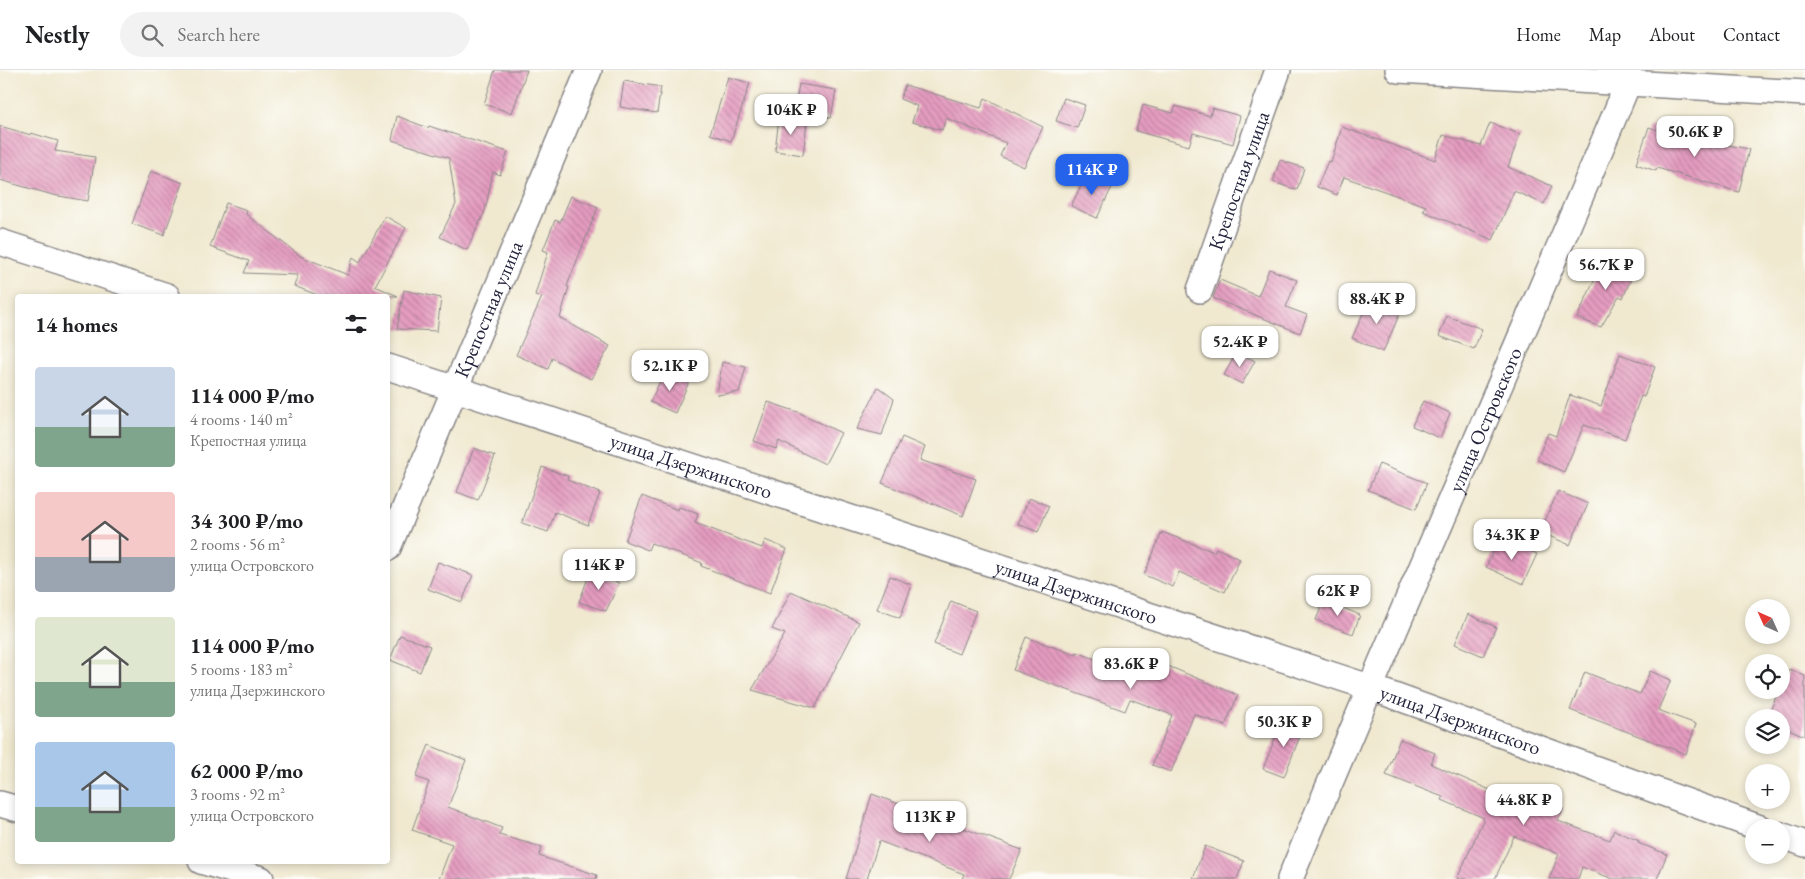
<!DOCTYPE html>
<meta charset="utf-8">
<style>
:root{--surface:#fff;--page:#f2f2f2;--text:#202124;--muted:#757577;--line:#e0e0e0;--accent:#2563eb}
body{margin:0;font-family:"EB Garamond",serif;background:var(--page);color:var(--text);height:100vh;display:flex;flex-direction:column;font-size:19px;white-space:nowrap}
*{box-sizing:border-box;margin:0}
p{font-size:16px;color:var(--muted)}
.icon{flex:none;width:28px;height:28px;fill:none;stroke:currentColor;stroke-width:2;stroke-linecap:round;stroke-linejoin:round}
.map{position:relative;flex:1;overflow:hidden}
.side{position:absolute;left:15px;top:224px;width:375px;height:570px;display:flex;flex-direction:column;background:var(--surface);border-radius:5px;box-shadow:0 2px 8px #0003}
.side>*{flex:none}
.needle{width:32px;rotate:315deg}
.buttons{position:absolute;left:1745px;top:529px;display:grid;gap:10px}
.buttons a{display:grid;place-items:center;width:45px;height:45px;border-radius:50%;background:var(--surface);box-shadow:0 2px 8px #0003;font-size:25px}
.price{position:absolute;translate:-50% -42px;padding:0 11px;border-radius:10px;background:#fff;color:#222;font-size:16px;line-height:32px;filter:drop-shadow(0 1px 2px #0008)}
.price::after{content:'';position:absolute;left:50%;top:30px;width:15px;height:11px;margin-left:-8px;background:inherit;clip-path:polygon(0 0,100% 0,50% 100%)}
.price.current{background:var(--accent);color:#fff}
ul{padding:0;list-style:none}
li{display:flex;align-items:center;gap:15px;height:125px;padding:0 20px}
li span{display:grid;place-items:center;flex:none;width:140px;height:100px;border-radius:5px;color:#555}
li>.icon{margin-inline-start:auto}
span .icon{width:60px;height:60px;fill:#fffc;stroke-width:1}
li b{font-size:21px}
h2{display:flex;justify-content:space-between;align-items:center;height:60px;padding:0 20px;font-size:21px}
header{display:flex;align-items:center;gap:30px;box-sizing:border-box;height:70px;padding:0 25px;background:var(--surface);border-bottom:1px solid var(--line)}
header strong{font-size:24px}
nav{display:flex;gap:28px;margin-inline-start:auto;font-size:18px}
.search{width:350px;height:45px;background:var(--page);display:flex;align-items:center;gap:12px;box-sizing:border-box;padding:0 18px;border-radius:28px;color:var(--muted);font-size:19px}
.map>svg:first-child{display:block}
.building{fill:url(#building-back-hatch)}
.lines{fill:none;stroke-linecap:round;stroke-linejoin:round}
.minor-casing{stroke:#898686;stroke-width:28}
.minor{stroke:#fff;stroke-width:25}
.labels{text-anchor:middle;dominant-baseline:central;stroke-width:4.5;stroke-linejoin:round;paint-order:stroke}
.street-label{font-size:20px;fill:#22223b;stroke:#fdfcf7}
</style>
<header>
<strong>Nestly</strong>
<div class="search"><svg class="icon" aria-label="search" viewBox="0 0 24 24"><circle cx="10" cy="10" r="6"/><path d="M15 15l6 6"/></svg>Search here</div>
<nav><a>Home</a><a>Map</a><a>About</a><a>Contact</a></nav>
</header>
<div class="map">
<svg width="1805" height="809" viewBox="0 0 1805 809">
<defs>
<pattern id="building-back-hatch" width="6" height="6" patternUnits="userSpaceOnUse" patternTransform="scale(1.25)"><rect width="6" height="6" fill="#e59cc0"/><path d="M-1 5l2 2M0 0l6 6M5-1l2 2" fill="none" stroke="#b97f9d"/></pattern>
</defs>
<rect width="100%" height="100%" fill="#fdfcf7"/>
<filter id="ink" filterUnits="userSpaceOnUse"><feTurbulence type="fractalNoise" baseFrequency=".02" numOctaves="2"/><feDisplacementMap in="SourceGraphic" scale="10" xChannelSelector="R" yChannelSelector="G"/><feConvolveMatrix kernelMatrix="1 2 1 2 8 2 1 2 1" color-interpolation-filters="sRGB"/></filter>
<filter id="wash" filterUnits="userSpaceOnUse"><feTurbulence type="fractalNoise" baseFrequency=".0096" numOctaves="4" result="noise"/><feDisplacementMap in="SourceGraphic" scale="20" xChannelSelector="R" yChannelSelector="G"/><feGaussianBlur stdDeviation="1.12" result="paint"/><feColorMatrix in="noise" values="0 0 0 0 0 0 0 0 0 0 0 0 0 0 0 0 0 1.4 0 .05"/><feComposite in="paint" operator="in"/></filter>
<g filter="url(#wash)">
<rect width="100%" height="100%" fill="#f0e9d0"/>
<g id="blocks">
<!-- building -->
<g class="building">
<polygon points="495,0 527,0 512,43 484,34"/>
<polygon points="728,7 750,13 731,71 710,64"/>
<polygon points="624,11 661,17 657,43 620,37"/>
<polygon points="799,14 836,20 831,48 794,42"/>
<polygon points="905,15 981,38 985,28 1043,57 1024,97 1000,86 1006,73 946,48 942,60 912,52 917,36 900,29"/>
<polygon points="1064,28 1085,35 1077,58 1056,51"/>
<polygon points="1143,35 1173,43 1176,36 1210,46 1212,38 1240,46 1233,74 1193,63 1189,76 1136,61"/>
<polygon points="397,46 428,58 429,56 508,82 500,105 493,102 485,141 467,180 440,167 456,134 449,88 392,70"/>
<polygon points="779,48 807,52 803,85 775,81"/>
<polygon points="1490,53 1520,64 1508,97 1552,116 1544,134 1514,121 1493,170 1423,141 1426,136 1344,107 1337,125 1317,117 1328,91 1331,92 1342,57 1435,90 1443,65 1481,76"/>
<polygon points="0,56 31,65 31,63 58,71 55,81 95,87 88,131 53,125 0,110"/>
<polygon points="1649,57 1690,71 1694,58 1720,66 1718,73 1749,79 1739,122 1657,98 1656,101 1636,94"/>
<polygon points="1280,90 1304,98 1297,120 1273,112"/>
<polygon points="151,101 183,113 164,165 132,154"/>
<polygon points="1087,103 1113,115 1097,148 1071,136"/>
<polygon points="571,126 598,137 567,216 569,217 560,248 610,276 591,309 552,288 548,299 516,285 542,227 535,225 548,182 543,180 555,150 560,152"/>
<polygon points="226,133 247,140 246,144 300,186 348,205 353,187 360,192 385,146 406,158 375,216 398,226 320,226 294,216 298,205 244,203 249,191 210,177"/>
<polygon points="1605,187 1635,199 1623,228 1619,226 1601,257 1577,248"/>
<polygon points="1269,199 1297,210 1286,237 1307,245 1300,263 1213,228 1220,210 1258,226"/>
<polygon points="404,220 441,228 437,261 397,259"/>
<polygon points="1370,228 1401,241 1383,282 1352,268"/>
<polygon points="1447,246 1482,259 1474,279 1439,266"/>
<polygon points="1237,282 1255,291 1242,314 1224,305"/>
<polygon points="1620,284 1655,297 1644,327 1641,326 1625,369 1584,355 1564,402 1537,390 1548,363 1556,366 1570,325 1601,336"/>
<polygon points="722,292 746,297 739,322 717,325"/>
<polygon points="665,301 689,312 675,343 650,332"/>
<polygon points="878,317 894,329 882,365 857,359"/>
<polygon points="1423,331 1450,343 1440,368 1412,356"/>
<polygon points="768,332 798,342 841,363 825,394 779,371 776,379 754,371"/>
<polygon points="902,367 925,377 920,390 976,409 963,446 882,413"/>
<polygon points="474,378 495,386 478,430 457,422"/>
<polygon points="1379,394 1427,413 1416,439 1368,420"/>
<polygon points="542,397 568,406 567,410 600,423 588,455 555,442 548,462 522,453"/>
<polygon points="1558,421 1588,434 1570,475 1540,462"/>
<polygon points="642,426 678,440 679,437 698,444 695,453 762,478 765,470 787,479 770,523 701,496 702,493 651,473 648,480 625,471"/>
<polygon points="1029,428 1049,436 1038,462 1018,454"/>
<polygon points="1162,462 1214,482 1216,478 1240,489 1225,522 1179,502 1173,517 1144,505"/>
<polygon points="1500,467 1537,484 1523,514 1486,497"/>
<polygon points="438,492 473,505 462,532 428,519"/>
<polygon points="591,500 619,513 606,541 579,532"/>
<polygon points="890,506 912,515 900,548 877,539"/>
<polygon points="791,521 859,552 815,638 752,620 785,564 772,559"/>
<polygon points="1324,530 1360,545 1353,564 1316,550"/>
<polygon points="951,531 976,541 959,584 934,574"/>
<polygon points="1468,544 1496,557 1483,586 1455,574"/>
<polygon points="400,565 430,576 420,602 390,590"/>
<polygon points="1026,567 1076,585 1077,582 1119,598 1123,589 1159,604 1163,594 1238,625 1225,656 1194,644 1171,702 1152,695 1172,645 1130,629 1125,641 1013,600"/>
<polygon points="1789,599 1805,606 1805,666 1781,656 1781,648 1767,648 1779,620 1781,620"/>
<polygon points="1650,601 1671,610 1658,640 1696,654 1686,684 1570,640 1585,602 1640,624"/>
<polygon points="1283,648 1304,656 1284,707 1263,699"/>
<polygon points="1400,669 1435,683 1431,694 1497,723 1500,716 1542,734 1543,731 1563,739 1558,751 1610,770 1614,760 1639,771 1638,773 1667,784 1657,809 1613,809 1582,797 1578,809 1549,809 1559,784 1514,766 1495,809 1457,809 1484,748 1442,730 1443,727 1386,705"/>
<polygon points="429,675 466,690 448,737 502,758 499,765 542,777 539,786 597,805 596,809 439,809 452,774 412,760 429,712 416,707"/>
<polygon points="872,724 1022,780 1009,809 962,809 964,804 879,771 867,809 846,809"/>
<polygon points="1205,776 1244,791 1237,809 1193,809"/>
</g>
</g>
</g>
<g filter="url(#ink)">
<use href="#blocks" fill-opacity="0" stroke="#898686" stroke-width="1"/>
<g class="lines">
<!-- minor casing -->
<g class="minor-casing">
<g id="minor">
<polyline points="1398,0 1805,23"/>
<polyline points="0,172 167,226"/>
<path id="s1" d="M1200 220 1278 0"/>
<path id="s2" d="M388 297 1369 617 1760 758"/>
<path id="s3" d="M388 478 589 0"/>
<polyline points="0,734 18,739"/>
<polyline points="1781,765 1805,774"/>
<polyline points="201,791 261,809"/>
<path id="s4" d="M1290 809C1400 542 1518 278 1629 11L1628 0"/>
</g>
</g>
<!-- minor -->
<use href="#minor" class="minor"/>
</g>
</g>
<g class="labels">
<!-- street labels -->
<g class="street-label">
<text stroke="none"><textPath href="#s1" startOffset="116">Крепостная улица</textPath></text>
<text stroke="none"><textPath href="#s3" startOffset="259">Крепостная улица</textPath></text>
<text stroke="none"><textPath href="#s4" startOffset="499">улица Островского</textPath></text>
<text stroke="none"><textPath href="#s2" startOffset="319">улица Дзержинского</textPath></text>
<text stroke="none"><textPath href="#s2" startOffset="724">улица Дзержинского</textPath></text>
<text stroke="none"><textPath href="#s2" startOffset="1129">улица Дзержинского</textPath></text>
</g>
</g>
</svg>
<div class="buttons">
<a><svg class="needle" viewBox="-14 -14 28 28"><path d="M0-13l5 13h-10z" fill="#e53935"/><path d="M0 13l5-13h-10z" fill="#757577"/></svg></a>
<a><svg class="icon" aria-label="locate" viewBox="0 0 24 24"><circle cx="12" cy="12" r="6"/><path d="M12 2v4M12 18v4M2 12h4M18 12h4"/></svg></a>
<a><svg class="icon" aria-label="layers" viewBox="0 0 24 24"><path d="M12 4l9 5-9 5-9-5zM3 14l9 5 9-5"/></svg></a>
<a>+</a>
<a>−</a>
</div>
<b class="price" style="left:791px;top:66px">104K ₽</b>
<b class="price" style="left:1695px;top:88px">50.6K ₽</b>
<b class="price current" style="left:1092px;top:126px">114K ₽</b>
<b class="price" style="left:1606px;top:221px">56.7K ₽</b>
<b class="price" style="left:1377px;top:255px">88.4K ₽</b>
<b class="price" style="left:1240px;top:298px">52.4K ₽</b>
<b class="price" style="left:670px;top:322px">52.1K ₽</b>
<b class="price" style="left:1512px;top:491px">34.3K ₽</b>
<b class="price" style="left:599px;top:521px">114K ₽</b>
<b class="price" style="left:1338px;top:547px">62K ₽</b>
<b class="price" style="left:1131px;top:620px">83.6K ₽</b>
<b class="price" style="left:1284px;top:678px">50.3K ₽</b>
<b class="price" style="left:1524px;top:756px">44.8K ₽</b>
<b class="price" style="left:930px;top:773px">113K ₽</b>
<section class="side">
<h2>14 homes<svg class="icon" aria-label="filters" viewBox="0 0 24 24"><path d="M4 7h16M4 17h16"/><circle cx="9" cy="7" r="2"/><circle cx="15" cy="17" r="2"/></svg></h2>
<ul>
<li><span style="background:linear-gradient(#c9d6e8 60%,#7fa58c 0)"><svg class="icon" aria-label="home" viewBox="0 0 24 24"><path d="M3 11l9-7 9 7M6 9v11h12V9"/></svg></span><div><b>114 000 ₽/mo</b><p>4 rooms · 140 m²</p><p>Крепостная улица</p></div></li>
<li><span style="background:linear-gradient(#f6c9c9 65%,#9aa5b1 0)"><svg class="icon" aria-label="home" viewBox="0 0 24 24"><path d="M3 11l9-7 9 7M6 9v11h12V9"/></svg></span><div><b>34 300 ₽/mo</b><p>2 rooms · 56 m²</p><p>улица Островского</p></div></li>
<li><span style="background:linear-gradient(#dfe7d0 65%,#7fa58c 0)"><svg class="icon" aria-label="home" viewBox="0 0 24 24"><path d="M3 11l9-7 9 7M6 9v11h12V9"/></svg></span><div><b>114 000 ₽/mo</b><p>5 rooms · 183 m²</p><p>улица Дзержинского</p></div></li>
<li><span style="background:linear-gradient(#a9c7e8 65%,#7fa58c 0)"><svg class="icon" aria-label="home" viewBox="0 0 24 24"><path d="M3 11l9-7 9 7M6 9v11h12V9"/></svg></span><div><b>62 000 ₽/mo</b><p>3 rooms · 92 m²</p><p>улица Островского</p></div></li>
</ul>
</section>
</div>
